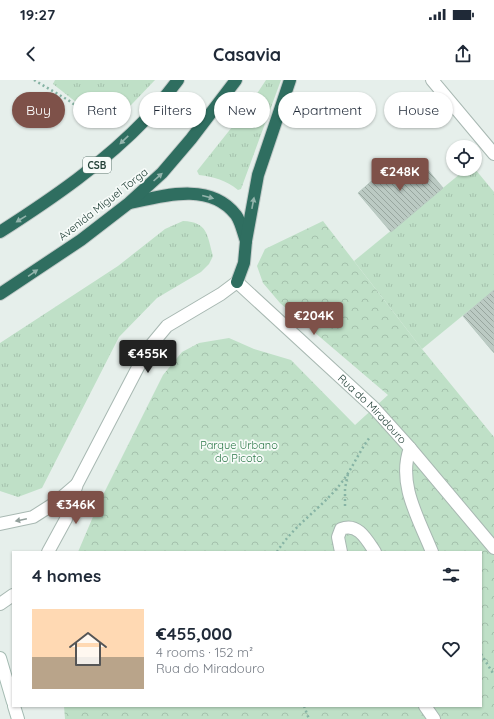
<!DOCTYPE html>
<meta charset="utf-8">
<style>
:root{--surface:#fff;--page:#f2f2f3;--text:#1f2937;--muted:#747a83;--line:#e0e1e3;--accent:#7e5149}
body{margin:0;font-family:Quicksand,sans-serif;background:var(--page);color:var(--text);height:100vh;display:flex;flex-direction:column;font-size:15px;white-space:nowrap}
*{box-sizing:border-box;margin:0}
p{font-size:13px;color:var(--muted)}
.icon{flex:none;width:22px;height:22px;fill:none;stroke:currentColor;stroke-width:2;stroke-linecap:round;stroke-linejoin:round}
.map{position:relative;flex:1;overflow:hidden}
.sheet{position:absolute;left:12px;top:471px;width:470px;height:156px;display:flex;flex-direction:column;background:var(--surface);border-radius:0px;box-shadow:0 1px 3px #0004}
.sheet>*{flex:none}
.hud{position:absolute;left:12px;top:12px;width:470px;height:36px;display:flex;gap:8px}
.buttons{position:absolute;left:446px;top:60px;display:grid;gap:8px}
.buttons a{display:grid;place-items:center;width:36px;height:36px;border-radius:50%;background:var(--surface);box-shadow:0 1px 3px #0004;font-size:20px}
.price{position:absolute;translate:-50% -34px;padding:0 9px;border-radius:4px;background:var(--accent);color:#fff;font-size:13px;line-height:26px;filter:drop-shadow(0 1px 2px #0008)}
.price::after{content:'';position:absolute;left:50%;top:24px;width:12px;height:9px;margin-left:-6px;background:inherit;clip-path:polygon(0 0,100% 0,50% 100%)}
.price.current{background:#222;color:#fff}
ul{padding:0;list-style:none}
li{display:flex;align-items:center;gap:12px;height:100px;padding:0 20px}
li+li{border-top:1px solid var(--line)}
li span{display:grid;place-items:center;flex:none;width:112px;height:80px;border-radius:0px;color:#555}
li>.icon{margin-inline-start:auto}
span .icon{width:48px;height:48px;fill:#fffc;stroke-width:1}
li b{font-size:17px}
h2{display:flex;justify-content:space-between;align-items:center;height:48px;padding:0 20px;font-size:17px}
.tag{padding:0 14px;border-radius:18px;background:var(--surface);box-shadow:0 1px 3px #0004;font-size:14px;line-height:36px}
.tag.current{background:var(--accent);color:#fff}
.status{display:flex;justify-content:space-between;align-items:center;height:28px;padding:0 20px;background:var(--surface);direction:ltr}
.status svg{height:11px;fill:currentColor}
header{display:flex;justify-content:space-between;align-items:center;height:52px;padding:0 20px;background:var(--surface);font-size:18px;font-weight:700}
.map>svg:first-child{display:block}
.grass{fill:url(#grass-tufts)}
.park{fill:url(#park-crowns)}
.building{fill:url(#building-back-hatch);stroke:#b8c9c1}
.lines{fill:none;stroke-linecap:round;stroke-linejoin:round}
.lane-casing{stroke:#a8b8b2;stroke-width:14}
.street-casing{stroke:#a8b8b2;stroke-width:14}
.secondary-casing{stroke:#a4bbb2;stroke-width:14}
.highway-casing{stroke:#c2cac8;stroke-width:14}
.path{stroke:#86b3a4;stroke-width:2.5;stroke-dasharray:2 3;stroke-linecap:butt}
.lane{stroke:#fff;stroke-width:12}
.street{stroke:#fff;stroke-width:12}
.secondary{stroke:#fff;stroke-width:12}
.highway{stroke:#2f6e60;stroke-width:12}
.oneway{fill:#93b4ac}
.oneway2{fill:#92a09c}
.labels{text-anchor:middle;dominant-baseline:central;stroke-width:3.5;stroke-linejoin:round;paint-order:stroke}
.shield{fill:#f7fbf9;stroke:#637a73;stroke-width:1}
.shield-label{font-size:10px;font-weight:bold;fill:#244239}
.street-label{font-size:11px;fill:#244239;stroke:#f7fbf9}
.park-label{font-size:11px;fill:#2d7949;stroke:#f7fbf9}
</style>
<div class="status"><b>19:27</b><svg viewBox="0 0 49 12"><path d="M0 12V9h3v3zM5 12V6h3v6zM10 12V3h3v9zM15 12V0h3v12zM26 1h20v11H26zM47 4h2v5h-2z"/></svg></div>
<header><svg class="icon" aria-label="back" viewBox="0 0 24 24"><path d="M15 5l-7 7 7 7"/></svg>Casavia<svg class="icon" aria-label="share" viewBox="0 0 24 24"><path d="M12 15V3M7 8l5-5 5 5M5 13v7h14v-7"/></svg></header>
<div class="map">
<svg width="494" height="639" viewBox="0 0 494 639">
<defs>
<pattern id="grass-tufts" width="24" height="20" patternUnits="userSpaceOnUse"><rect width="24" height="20" fill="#bfe0c7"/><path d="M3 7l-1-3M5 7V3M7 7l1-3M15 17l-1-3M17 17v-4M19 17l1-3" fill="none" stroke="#a4c1ac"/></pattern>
<pattern id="park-crowns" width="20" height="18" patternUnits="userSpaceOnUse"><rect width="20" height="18" fill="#bfe0c7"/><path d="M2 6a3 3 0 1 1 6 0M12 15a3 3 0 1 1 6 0" fill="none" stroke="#a4c1ac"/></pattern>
<pattern id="building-back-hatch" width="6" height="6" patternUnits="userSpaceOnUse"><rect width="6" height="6" fill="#bbcac3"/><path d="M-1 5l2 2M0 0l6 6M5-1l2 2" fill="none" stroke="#98a69f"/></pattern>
</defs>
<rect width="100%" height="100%" fill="#e6efeb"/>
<!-- grass -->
<g class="grass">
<polygon points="55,0 155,0 109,48 53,4"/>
<path d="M266 0H281L241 109 238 110C226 100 214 97 199 95L197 91 248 27Z"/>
<polygon points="466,89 475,89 494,112 494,210 422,269 354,181"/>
<path d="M183 141C208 142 207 155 213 176L209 184 201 192 157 218 119 257 42 408 18 417 0 411V263L118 186 165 149Z"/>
</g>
<!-- park -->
<polygon class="park" points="323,141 422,269 494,357 494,639 65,639 64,626 481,626 481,472 78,472 98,425 163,295 182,272 199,263 229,258 254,269 291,280 355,345 388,315 280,223 263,203 257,186 265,169"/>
<!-- building -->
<g class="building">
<polygon points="398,78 406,88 418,78 443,108 391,152 358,113"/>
<polygon points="494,210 494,273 463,236"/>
</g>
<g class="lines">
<!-- lane casing -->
<g class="lane-casing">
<g id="lane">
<path d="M410 368C397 404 419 439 432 472"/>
<path d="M341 472 338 457 341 449C358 442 367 460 375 472"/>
<polyline points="425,626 434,639"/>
</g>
</g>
<!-- street casing -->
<g class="street-casing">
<g id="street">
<polyline points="432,0 494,74"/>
<polyline points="0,444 33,437 55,423 76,405"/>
<path id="s1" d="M48 472 66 439 77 404 147 270 167 246 221 214 237 202 374 328 410 368 494 468"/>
<polyline points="0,524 13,515"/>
</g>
</g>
<!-- secondary casing -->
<g class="secondary-casing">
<g id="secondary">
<polyline points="0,578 13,622"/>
<polyline points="14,626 18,639"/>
</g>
</g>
<!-- highway casing -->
<g class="highway-casing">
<g id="highway">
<path d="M130 123C165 115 211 102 236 135 241 142 243 153 246 161"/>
<path d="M0 152C53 118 104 83 147 38 158 26 168 13 178 0"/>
<polyline points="237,202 244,183 246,161 258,95 290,0"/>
<polyline points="0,214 81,160 129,123 162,93 191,59 236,0"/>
</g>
</g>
<!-- path -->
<g class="path">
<polyline points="34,0 68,20 105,47"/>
<polyline points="345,426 345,408 348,394"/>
<path d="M277 472C293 446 319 430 338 407 351 392 358 373 370 357"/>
<polyline points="481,574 494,595"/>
<polyline points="304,626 309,639"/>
</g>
<!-- lane -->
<use href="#lane" class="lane"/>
<!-- street -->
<use href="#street" class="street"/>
<!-- secondary -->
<use href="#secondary" class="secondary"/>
<!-- highway -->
<use href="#highway" class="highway"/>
</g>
<!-- one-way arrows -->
<defs><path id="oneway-solid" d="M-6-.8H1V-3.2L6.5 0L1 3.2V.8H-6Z"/></defs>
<g class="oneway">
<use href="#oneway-solid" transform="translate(124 60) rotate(136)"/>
<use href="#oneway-solid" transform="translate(158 97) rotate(-42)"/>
<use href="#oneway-solid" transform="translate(208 117) rotate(15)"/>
<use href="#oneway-solid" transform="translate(253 123) rotate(-79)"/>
<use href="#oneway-solid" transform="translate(21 139) rotate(148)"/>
<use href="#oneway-solid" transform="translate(33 193) rotate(-35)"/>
</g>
<use class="oneway2" href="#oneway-solid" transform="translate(21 440) rotate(168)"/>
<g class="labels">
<!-- shield labels -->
<rect class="shield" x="83" y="77" width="28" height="16" rx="3"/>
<g class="shield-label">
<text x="97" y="85">CSB</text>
</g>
<!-- street labels -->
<g class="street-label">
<text transform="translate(103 124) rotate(-38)">Avenida Miguel Torga</text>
<text stroke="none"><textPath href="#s1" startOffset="525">Rua do Miradouro</textPath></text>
</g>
<!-- park labels -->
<g class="park-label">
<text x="239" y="365">Parque Urbano<tspan x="239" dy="13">do Picoto</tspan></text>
</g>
</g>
</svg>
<div class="buttons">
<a><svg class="icon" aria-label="locate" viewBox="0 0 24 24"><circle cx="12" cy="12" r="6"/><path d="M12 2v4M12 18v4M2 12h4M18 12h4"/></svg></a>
</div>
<b class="price" style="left:400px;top:112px">€248K</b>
<b class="price" style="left:314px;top:256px">€204K</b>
<b class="price current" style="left:148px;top:294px">€455K</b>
<b class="price" style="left:76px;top:445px">€346K</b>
<div class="hud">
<a class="tag current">Buy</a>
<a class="tag">Rent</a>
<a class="tag">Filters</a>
<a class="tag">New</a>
<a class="tag">Apartment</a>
<a class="tag">House</a>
</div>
<section class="sheet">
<h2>4 homes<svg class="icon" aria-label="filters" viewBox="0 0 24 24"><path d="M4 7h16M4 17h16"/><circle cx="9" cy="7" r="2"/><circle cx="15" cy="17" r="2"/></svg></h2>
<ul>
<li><span style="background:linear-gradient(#ffd9b3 60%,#b9a48a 0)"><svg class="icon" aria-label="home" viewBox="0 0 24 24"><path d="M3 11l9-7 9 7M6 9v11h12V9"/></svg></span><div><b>€455,000</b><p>4 rooms · 152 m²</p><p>Rua do Miradouro</p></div><svg class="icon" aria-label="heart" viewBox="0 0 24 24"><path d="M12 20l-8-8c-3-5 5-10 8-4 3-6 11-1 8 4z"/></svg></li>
</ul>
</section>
</div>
